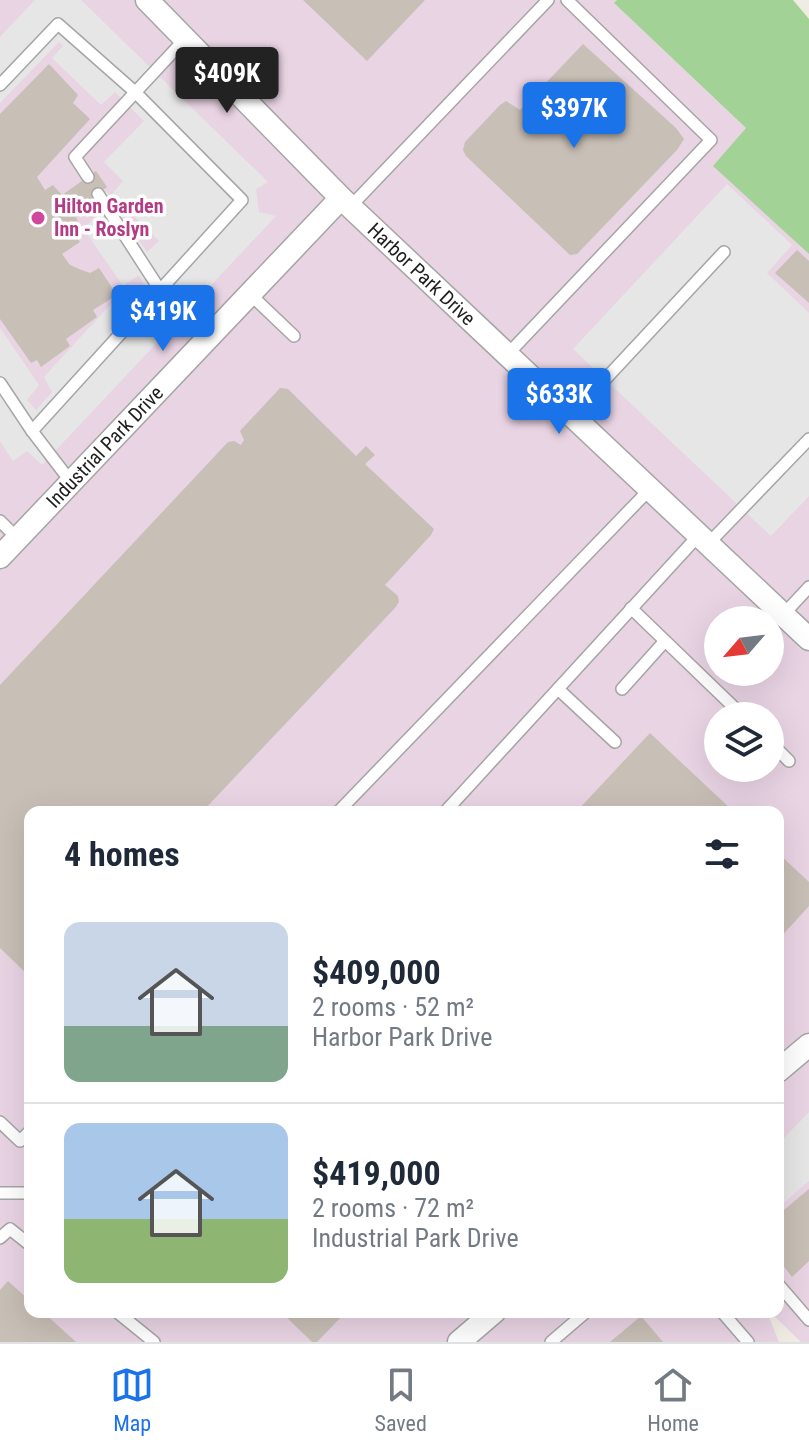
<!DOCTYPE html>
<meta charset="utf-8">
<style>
:root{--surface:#fff;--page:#f6f6f7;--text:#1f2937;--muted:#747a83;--line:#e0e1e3;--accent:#1a73e8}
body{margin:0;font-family:"Roboto Condensed",sans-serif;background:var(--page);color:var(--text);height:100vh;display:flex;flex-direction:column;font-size:30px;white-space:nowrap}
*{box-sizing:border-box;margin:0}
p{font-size:26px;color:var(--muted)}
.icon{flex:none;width:44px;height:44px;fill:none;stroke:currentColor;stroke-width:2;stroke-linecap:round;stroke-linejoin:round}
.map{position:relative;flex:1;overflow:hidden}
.panel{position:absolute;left:24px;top:806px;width:760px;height:512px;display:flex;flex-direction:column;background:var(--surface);border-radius:16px;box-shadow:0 8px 32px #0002}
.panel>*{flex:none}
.needle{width:52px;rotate:242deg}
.buttons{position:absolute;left:704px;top:606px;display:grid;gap:16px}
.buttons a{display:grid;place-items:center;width:80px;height:80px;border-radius:50%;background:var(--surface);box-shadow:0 8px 32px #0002;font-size:40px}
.price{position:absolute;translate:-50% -68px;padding:0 18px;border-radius:8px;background:var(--accent);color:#fff;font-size:26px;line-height:52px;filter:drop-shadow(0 2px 4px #0008)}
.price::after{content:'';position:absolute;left:50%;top:48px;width:24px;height:18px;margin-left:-12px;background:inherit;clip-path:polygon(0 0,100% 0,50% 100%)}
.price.on{background:#222;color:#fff}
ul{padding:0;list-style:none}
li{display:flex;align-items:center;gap:24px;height:200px;padding:0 40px}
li+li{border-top:2px solid var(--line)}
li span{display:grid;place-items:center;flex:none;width:224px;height:160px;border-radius:16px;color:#555}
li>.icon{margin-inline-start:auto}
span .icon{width:96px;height:96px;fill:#fffc;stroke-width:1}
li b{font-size:34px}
h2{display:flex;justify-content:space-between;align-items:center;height:96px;padding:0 40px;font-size:34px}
.tabs{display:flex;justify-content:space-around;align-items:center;height:112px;border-top:2px solid var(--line);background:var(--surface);font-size:22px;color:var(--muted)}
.tabs a{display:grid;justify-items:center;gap:4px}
.tabs .on{color:var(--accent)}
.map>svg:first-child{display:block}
.industrial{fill:#e9d4e4;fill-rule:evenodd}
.forest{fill:#a2d295}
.parking{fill:#e6e6e6}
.building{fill:#c8bfb6}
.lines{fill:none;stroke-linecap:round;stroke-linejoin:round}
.service-casing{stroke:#a5a5a5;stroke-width:14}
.minor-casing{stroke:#a5a5a5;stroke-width:25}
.service{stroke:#fff;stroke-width:11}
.minor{stroke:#fff;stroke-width:22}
.hotel-dot{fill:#d1479c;stroke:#fff;stroke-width:3}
.labels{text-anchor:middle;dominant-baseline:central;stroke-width:7;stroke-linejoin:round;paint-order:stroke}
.hotel-label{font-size:20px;font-weight:bold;fill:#b23c85;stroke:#fff;text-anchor:start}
.street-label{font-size:20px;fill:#1e1e1e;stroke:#fff}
</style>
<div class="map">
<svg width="809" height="1342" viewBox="0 0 809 1342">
<rect width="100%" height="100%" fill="#f0ece3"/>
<!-- industrial -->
<path class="industrial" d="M0 0H617L615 4 746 128 714 166 809 254V1342H801L770 1312H778V812H30V1312H767L779 1342H0ZM718 620H770V672H718ZM718 716H770V768H718Z"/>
<!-- forest -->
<polygon class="forest" points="617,0 793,0 809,19 809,254 713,166 746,128 614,3"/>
<!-- parking -->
<g class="parking">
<polygon points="35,0 81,0 268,182 256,189 259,212 276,216 42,465 27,451 13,461 0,441 0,328 39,385 27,400 36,410 52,392 44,377 121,293 136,304 148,291 139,275 123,286 83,228 97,217 88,204 107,192 147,252 159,241 112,194 123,181 104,162 144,121 115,92 101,105 52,58 63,46 59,42 0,103 0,37"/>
<polygon points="727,184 792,245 767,273 809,313 809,496 771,536 573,349"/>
<polygon points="809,1112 809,1181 778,1208 778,1144"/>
</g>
<!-- building -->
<g class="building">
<polygon points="303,0 425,0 367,61"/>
<polygon points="583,44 676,128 684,139 677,150 577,254 570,255 466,156 463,150 465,142 500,105 506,101 520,110"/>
<polygon points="49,64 78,95 73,103 90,119 37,177 45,190 53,185 62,195 96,171 107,187 73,211 78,222 70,227 80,242 62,254 70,265 79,269 90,273 99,268 117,295 93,310 97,317 66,339 70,346 41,367 37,360 31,363 0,319 0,114"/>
<polygon points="797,250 809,261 809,303 775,273"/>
<polygon points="280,388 288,389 356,456 366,446 375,455 365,464 434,529 431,535 385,585 398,596 399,602 395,608 202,812 30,812 30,977 0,948 0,685 228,442 234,441 241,445 244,440 240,431"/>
<polygon points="650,733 734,812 576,812"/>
<polygon points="778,853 809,882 809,906 778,940"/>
<polygon points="809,1189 809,1261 792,1277 778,1259 778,1215"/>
<polygon points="8,1281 30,1301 30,1312 43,1312 76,1342 0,1342 0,1290"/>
<polygon points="281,1312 346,1312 317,1342 312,1342"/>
<polygon points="641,1316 663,1342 610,1342"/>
</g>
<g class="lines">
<!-- service casing -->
<g class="service-casing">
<g id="service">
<polyline points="0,85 58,24 135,92 242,200 32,431 0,383"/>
<polyline points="88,177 75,157 185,39"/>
<polyline points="98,194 160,290"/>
<polyline points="350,207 548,0"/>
<polyline points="250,294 294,336"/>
<polyline points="507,355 711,140 567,0"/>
<polyline points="571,416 724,252"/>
<polyline points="32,431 71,482"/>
<polyline points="0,521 18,539"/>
<polyline points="708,544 809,439"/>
<polyline points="631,608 743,716"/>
<polyline points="783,615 809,587"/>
<polyline points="558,689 615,742"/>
<polyline points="622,689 665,641"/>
<polyline points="770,742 789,761"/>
<polyline points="338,812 649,490"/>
<polyline points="445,812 698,536"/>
<polyline points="0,1122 20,1141 30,1131"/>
<polyline points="0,1193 30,1193"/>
<polyline points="0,1238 10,1229 30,1245"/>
<polyline points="778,1284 809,1320"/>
<polyline points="117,1312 154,1342"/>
<polyline points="722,1312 748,1342"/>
<polyline points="551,1342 586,1312"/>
</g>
</g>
<!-- minor casing -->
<g class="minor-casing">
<g id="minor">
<path id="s1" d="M147 0 341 198 809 639"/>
<path id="s2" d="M0 557 341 198"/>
<polyline points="778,1071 809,1045"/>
<polyline points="459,1342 494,1312"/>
</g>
</g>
<!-- service -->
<use href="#service" class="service"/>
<!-- minor -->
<use href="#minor" class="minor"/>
</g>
<!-- markers -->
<circle class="hotel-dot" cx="38" cy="218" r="8"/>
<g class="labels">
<!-- hotel labels -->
<g class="hotel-label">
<text x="54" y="206">Hilton Garden<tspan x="54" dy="23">Inn - Roslyn</tspan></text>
</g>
<!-- street labels -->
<g class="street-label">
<text stroke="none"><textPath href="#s1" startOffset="388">Harbor Park Drive</textPath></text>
<text stroke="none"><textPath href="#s2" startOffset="152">Industrial Park Drive</textPath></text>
</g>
</g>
</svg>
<div class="buttons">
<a><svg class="needle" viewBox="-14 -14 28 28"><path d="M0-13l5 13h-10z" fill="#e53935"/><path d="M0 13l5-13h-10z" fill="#747a83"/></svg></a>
<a><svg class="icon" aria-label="layers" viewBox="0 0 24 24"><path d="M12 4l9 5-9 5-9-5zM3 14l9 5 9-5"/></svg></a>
</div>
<b class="price on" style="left:227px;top:115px">$409K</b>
<b class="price" style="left:574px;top:150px">$397K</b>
<b class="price" style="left:163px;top:353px">$419K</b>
<b class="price" style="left:559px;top:436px">$633K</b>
<section class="panel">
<h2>4 homes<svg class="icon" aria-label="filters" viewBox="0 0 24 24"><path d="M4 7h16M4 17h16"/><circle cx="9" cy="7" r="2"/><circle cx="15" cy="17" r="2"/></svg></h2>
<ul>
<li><span style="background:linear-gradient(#c9d6e8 65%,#7fa58c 0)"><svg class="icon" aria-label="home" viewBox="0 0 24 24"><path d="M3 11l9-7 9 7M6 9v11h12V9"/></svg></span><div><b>$409,000</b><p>2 rooms · 52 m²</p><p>Harbor Park Drive</p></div></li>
<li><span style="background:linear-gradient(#a9c7e8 60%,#8fb573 0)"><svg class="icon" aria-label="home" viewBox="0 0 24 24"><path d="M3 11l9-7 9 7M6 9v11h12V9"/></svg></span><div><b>$419,000</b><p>2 rooms · 72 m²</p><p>Industrial Park Drive</p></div></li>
</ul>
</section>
</div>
<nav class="tabs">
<a class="on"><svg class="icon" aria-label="map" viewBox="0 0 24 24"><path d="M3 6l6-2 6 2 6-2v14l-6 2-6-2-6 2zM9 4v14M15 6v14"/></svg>Map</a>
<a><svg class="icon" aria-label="saved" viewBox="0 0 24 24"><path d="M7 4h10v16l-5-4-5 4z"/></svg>Saved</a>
<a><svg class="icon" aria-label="home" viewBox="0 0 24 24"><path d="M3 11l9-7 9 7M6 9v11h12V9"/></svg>Home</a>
</nav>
